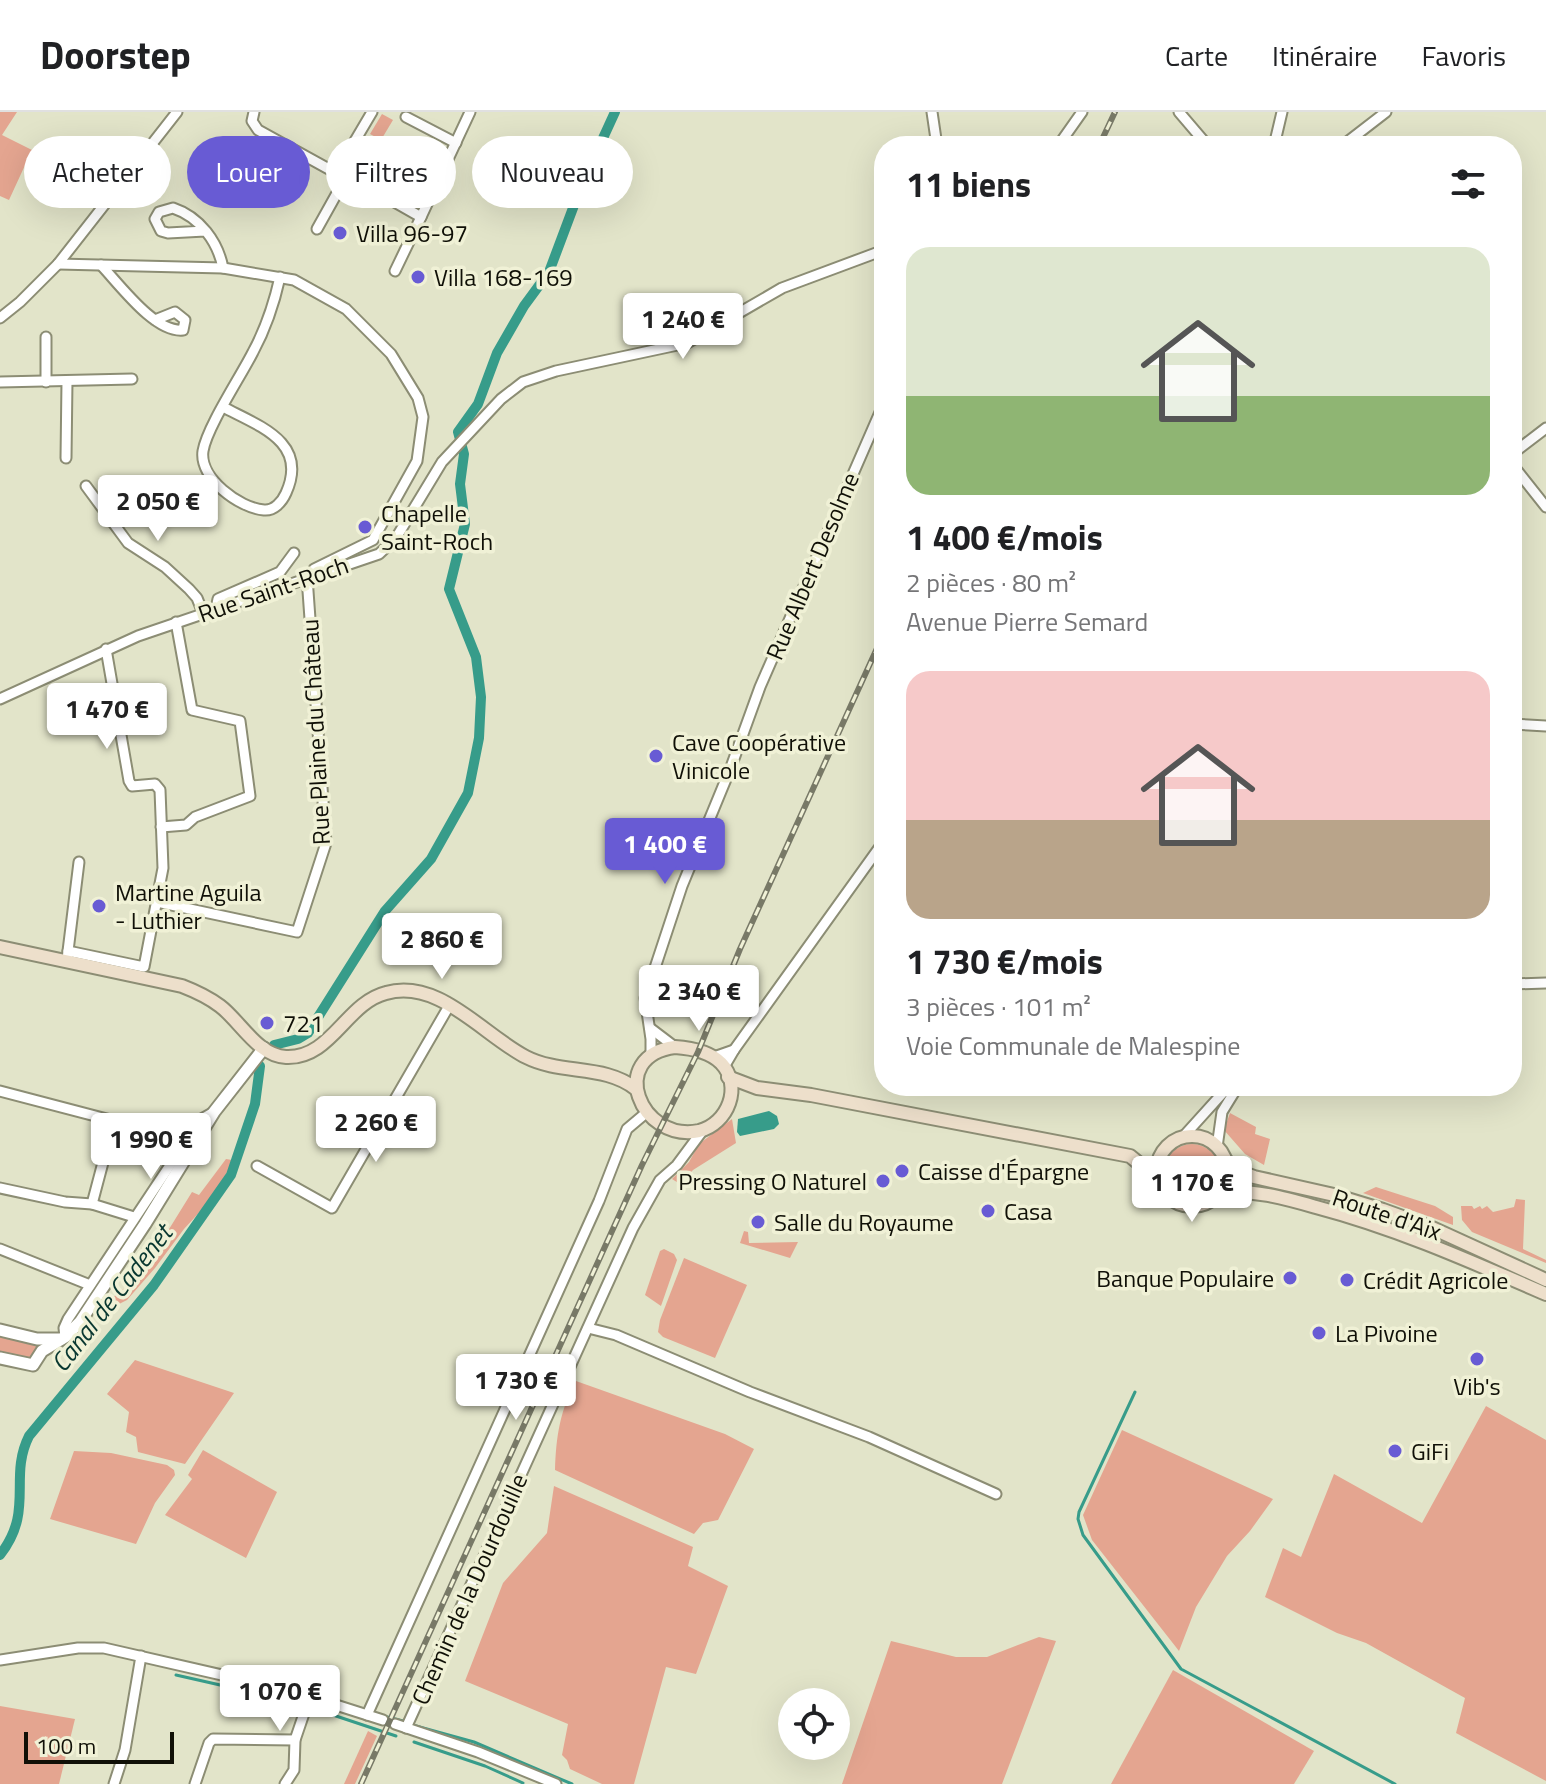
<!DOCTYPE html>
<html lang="fr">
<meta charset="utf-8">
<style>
:root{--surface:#fff;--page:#f2f2f2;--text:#202124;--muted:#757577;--line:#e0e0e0;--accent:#685bd4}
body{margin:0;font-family:"Titillium Web",sans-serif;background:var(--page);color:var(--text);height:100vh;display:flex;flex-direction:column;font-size:30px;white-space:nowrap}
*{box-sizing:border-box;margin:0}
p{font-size:26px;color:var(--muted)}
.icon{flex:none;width:44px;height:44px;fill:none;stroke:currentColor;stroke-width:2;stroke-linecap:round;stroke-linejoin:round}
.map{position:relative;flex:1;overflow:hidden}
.drawer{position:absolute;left:874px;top:24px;width:648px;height:960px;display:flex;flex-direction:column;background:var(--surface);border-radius:32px;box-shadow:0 8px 32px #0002}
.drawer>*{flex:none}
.hud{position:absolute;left:24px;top:24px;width:730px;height:72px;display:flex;gap:16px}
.buttons{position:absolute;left:778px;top:1576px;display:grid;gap:16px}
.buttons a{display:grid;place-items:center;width:72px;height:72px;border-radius:50%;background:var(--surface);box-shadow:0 8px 32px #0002;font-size:40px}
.scale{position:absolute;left:24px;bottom:20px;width:150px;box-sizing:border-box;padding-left:8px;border:4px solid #101007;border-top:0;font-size:22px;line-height:28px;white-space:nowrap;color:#101007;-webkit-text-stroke:6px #f0f1d6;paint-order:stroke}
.price{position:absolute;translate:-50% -68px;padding:0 18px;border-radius:8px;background:#fff;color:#222;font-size:26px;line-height:52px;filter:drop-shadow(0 2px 4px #0008)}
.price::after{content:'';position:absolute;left:50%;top:48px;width:24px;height:18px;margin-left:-12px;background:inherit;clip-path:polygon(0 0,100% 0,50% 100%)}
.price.current{background:var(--accent);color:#fff}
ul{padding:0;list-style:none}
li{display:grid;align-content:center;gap:16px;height:424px;padding:0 32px}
li span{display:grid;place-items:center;height:248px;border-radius:24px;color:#555}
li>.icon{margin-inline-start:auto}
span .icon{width:144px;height:144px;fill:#fffc;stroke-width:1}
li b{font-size:34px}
h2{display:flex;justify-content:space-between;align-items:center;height:96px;padding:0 32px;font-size:34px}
.pill{padding:0 28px;border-radius:36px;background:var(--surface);box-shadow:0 8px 32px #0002;font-size:28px;line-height:72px}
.pill.current{background:var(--accent);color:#fff}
header{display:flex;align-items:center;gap:48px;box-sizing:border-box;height:112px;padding:0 40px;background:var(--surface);border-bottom:2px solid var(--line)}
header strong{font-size:38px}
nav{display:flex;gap:44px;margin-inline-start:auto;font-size:28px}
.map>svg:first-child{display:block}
.green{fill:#e4a590}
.water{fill:#379c8a}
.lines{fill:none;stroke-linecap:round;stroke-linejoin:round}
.stream{stroke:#379c8a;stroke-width:3}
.canal{stroke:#379c8a;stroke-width:10}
.minor-casing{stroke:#8c8d74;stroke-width:13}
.tertiary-casing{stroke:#8c8d74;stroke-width:15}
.secondary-casing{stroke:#8c8d74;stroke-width:16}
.minor{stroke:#fff;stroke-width:9}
.tertiary{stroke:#fff;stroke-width:11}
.secondary{stroke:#eddfcb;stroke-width:12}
.rail-casing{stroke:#787967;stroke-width:6}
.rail{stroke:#f0f1d6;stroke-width:3;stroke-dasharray:9;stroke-linecap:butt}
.poi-dot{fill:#685bd4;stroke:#f0f1d6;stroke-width:3}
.labels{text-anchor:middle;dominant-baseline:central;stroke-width:7;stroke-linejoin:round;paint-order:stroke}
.poi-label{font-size:24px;fill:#101007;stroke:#f0f1d6;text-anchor:start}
.street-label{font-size:24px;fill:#101007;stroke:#f0f1d6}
.water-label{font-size:26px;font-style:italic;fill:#083730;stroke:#f0f1d6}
</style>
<header>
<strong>Doorstep</strong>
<nav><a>Carte</a><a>Itinéraire</a><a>Favoris</a></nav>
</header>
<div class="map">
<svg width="1546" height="1672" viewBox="0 0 1546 1672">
<rect width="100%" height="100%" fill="#e2e4c9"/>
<!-- green -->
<g class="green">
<polygon points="0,0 17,0 2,23 32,38 9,88 0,84"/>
<polygon points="382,2 393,8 381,28 370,22"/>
<polygon points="1230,1001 1256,1015 1255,1022 1270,1027 1264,1053 1245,1042 1224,1018"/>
<polygon points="732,1007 736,1031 693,1058 680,1072 672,1067 689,1050 699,1032"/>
<circle cx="1192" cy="1060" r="28"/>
<polygon points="226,1047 232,1048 228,1059 206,1093 184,1117 155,1156 127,1188 105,1199 112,1186 140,1164 192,1080 199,1083"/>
<polygon points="1376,1075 1435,1094 1453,1105 1453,1113 1363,1081"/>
<polygon points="1516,1087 1525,1088 1523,1137 1546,1148 1546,1151 1472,1120 1462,1108 1461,1094 1472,1094 1474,1097 1480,1094 1482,1097 1487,1094 1493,1100 1514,1095"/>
<polygon points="744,1119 748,1120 749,1131 798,1130 790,1146 740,1131"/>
<polygon points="664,1137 674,1142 677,1148 661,1194 645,1183 660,1139"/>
<polygon points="684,1146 747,1173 715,1246 663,1225 658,1220 660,1208"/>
<path d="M0 1219 36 1229C39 1237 37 1243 31 1249L6 1244V1241L0 1239Z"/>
<polygon points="135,1248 234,1281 185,1352 138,1340 136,1325 126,1320 129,1300 107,1282"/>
<path d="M576 1269 725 1322 754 1337 718 1408 703 1411 694 1422 555 1358C556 1325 560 1298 576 1269Z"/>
<polygon points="1486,1294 1546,1328 1546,1669 1456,1621 1465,1586 1366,1531 1337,1521 1265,1485 1283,1436 1301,1445 1334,1362 1422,1411"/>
<polygon points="1122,1318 1273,1387 1250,1419 1227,1444 1196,1495 1179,1539 1092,1428 1083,1403"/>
<polygon points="203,1338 277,1380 246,1446 165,1403 192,1367 188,1363"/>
<polygon points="74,1339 111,1341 167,1353 174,1358 175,1363 155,1391 136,1432 50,1407"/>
<polygon points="554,1374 693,1435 688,1454 728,1474 696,1562 666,1555 634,1672 602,1672 570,1657 567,1648 562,1643 568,1612 465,1569 503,1471 547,1421"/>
<polygon points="1039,1525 1056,1529 1002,1672 842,1672 891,1529 956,1545 987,1545"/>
<polygon points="1173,1558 1314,1639 1294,1672 1111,1672"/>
<polygon points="0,1594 75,1607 59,1672 0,1672"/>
<polygon points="368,1619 377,1624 355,1672 344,1672"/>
</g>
<!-- water -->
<polygon class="water" points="769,999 777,1004 779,1012 774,1017 740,1024 737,1020 738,1007"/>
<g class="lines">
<!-- stream -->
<g class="stream">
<polyline points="1135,1280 1079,1400 1078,1407 1083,1423 1181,1557 1395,1672"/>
<polyline points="176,1563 295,1590"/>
<polyline points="312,1596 396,1624"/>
<polyline points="383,1604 403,1609"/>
<polyline points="416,1614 474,1630 572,1672"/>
<polyline points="414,1630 485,1654 523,1671"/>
</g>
<!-- canal -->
<g class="canal">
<polyline points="274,933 298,927 308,921 385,799 431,747 468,681 479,626 481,585 476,545 449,477 465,412 460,372 464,342 458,320 478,292 497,241 524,194 549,160 582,72 615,0"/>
<path d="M0 1443C35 1398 8 1366 29 1324L154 1173 231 1063 255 992 260 954"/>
</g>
<!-- minor casing -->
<g class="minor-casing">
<g id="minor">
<polyline points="254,0 252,9 258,18 336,61"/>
<polyline points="372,0 336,61 356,68 421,105 395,159"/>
<polyline points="932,0 937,34"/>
<polyline points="1179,0 1208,34"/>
<polyline points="406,5 456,31"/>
<polyline points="1058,34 1082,0"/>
<polyline points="1274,34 1282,0"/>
<polyline points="1342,34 1386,0"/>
<polyline points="421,105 470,0"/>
<polyline points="317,117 346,65"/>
<path d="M205 119 168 121 161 119 155 107 159 100 173 96C200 105 218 130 223 156"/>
<polyline points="58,152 223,156 294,168 346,197 391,242 418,286 423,305 417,349 373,428 314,457"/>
<path d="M101 153C120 173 155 221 183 218L185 208 175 200 155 208"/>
<polyline points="0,206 20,190 58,152 177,0"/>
<polyline points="46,225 46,270"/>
<polyline points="0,270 132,267"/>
<path d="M223 295C259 314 309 330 286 381 282 390 274 399 264 398 239 396 199 366 203 339 207 315 241 264 253 240 266 216 274 192 280 165"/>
<polyline points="1512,342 1546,316"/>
<polyline points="66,346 67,269"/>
<polyline points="1512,352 1546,395"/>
<polyline points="86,374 128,431 165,455 189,477 197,486 203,501"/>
<polyline points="216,497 218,487 280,460 294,441"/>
<polyline points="0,587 138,524 379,442 396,426 442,350 501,287 523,270 556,259 687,231 782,176 884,138"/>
<polyline points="1512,612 1546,614"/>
<polyline points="161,715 186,713 195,705 250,684 240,609 192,598 176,510"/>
<polyline points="157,790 297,820 326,731 307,465"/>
<polyline points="68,839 79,750"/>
<polyline points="67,848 68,839 144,855 163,756 160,678 155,672 132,674 129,669 106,537"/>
<polyline points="1512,872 1546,871"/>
<polyline points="650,916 675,935"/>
<polyline points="734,938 884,729"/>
<polyline points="651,944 651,927 645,886 682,774 731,655 760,575 884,291"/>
<polyline points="714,945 734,938 724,955"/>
<polyline points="0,979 187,1028"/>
<polyline points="1182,1026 1229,974"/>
<polyline points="1217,1035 1222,1000 1238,974"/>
<polyline points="257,1054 332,1096 449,894"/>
<polyline points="0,1076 65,1090 92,1092 134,1105"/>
<polyline points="92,1092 110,1024"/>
<polyline points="0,1137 90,1173"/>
<polyline points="588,1216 616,1223 750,1280 869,1325 996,1382"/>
<polyline points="65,1225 64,1216 68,1207 200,1008 214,1000"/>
<polyline points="0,1548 78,1536 104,1536 292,1579 383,1608"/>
<polyline points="367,1603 599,1089 627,1017 646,1001"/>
<polyline points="395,1612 478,1640 556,1672"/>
<polyline points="406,1616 633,1116 660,1068 677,1053 703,1018"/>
<polyline points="114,1672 125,1638 141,1544"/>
<polyline points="195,1672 209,1631 213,1627 295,1628"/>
<polyline points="285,1672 294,1658 295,1628 310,1584"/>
</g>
</g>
<!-- tertiary casing -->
<g class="tertiary-casing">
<g id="tertiary">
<polyline points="0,1218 37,1227 61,1227"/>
<polyline points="0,1246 33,1253 42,1239 65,1225 80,1210 145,1112 214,1000 264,936"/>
</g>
</g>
<!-- secondary casing -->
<g class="secondary-casing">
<g id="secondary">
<path d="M0 835 182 874C195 879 208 885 220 894 240 909 258 944 286 945 331 947 346 891 386 881 439 866 483 923 526 945 561 963 605 952 636 977"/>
<path d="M675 935C690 936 710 940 721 951 743 974 728 1012 699 1019 640 1031 606 944 675 935Z"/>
<polyline points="728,965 757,976 811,983 1130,1044 1158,1067"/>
<circle cx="1192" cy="1059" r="35"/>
<polyline points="1225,1048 1243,1061 1254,1065 1334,1083 1383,1098 1430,1115 1546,1168"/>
<path d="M1220 1081C1253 1077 1284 1086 1316 1095 1396 1116 1470 1149 1546 1182"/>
</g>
</g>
<!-- minor -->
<use href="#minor" class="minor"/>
<!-- tertiary -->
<use href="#tertiary" class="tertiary"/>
<!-- secondary -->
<use href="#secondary" class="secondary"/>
<!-- rail casing -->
<g class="rail-casing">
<g id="rail">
<polyline points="1099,34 1115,0"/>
<polyline points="361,1672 642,1053 698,940 740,837 884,521"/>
</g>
</g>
<!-- rail -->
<use href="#rail" class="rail"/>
</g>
<!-- markers -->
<g class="poi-dot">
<circle cx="340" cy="121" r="8"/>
<circle cx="418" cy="165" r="8"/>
<circle cx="365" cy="415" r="8"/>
<circle cx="656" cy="644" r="8"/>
<circle cx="99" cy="794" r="8"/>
<circle cx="267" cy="911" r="8"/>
<circle cx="902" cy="1059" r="8"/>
<circle cx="883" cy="1069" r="8"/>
<circle cx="988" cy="1099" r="8"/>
<circle cx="758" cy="1110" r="8"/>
<circle cx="1290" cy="1166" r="8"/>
<circle cx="1347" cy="1168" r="8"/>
<circle cx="1319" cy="1221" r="8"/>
<circle cx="1477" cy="1247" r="8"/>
<circle cx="1395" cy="1339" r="8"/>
</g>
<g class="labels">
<!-- poi labels -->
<g class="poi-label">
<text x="356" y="121">Villa 96-97</text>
<text x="434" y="165">Villa 168-169</text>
<text x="381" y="401">Chapelle<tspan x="381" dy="28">Saint-Roch</tspan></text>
<text x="672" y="630">Cave Coopérative<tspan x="672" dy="28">Vinicole</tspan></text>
<text x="115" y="780">Martine Aguila<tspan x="115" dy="28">- Luthier</tspan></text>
<text x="283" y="911">721</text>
<text x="918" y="1059">Caisse d'Épargne</text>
<text x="867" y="1069" text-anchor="end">Pressing O Naturel</text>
<text x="1004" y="1099">Casa</text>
<text x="774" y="1110">Salle du Royaume</text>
<text x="1274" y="1166" text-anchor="end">Banque Populaire</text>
<text x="1363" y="1168">Crédit Agricole</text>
<text x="1335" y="1221">La Pivoine</text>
<text x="1477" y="1274" text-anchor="middle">Vib's</text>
<text x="1411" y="1339">GiFi</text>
</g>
<!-- street labels -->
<g class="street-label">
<text transform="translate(812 454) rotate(-67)">Rue Albert Desolme</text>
<text transform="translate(273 477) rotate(-19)">Rue Saint-Roch</text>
<text transform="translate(315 620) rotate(-93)">Rue Plaine du Château</text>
<text transform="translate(1387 1102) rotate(19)">Route d'Aix</text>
<text transform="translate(469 1477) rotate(-66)">Chemin de la Dourdouille</text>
</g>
<!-- water labels -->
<g class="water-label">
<text transform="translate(111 1186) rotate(-52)">Canal de Cadenet</text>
</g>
</g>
</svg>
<div class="buttons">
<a><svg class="icon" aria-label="locate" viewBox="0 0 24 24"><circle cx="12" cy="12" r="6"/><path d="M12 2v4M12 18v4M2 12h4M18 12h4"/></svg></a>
</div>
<div class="scale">100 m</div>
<b class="price" style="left:683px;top:249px">1 240 €</b>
<b class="price" style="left:158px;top:431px">2 050 €</b>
<b class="price" style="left:107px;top:639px">1 470 €</b>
<b class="price current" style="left:665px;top:774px">1 400 €</b>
<b class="price" style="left:442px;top:869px">2 860 €</b>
<b class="price" style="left:699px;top:921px">2 340 €</b>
<b class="price" style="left:376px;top:1052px">2 260 €</b>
<b class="price" style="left:151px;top:1069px">1 990 €</b>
<b class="price" style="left:1192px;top:1112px">1 170 €</b>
<b class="price" style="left:516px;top:1310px">1 730 €</b>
<b class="price" style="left:280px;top:1621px">1 070 €</b>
<div class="hud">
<a class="pill">Acheter</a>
<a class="pill current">Louer</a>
<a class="pill">Filtres</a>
<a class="pill">Nouveau</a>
</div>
<section class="drawer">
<h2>11 biens<svg class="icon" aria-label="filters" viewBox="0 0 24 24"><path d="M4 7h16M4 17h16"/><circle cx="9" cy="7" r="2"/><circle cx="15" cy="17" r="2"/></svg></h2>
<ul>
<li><span style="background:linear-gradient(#dfe7d0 60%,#8fb573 0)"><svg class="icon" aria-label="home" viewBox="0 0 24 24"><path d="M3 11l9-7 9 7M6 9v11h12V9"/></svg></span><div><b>1 400 €/mois</b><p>2 pièces · 80 m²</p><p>Avenue Pierre Semard</p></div></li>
<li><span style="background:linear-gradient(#f6c9c9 60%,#b9a48a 0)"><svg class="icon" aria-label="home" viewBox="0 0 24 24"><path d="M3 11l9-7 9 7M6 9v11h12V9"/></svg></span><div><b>1 730 €/mois</b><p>3 pièces · 101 m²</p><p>Voie Communale de Malespine</p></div></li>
</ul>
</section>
</div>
